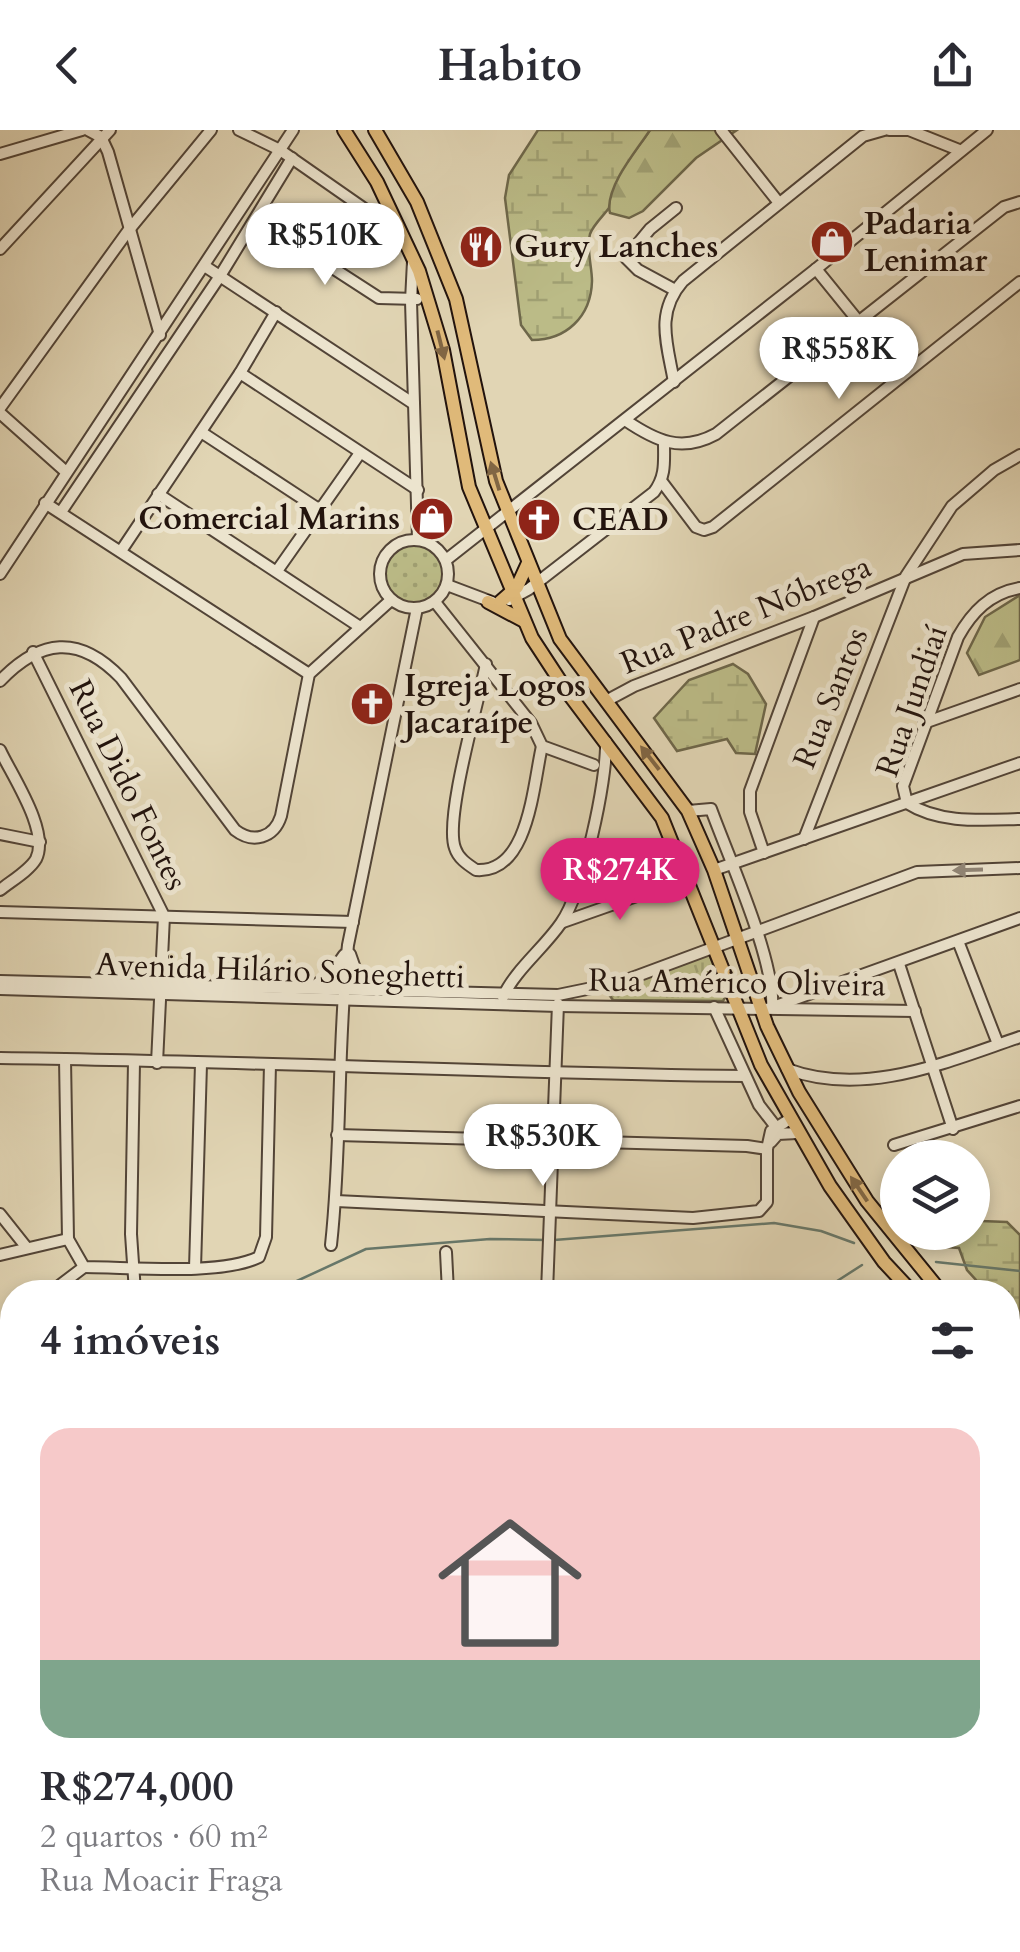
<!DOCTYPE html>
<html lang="pt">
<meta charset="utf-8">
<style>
:root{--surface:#fff;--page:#f2f2f3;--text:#2b2b33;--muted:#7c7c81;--line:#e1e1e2;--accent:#db2777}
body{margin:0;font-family:Cardo,serif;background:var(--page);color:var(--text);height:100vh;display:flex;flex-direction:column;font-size:38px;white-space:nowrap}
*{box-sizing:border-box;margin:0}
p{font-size:32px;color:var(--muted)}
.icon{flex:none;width:55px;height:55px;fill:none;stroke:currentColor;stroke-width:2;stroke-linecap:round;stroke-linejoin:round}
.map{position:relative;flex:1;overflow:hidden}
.sheet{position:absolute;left:0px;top:1150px;width:1020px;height:672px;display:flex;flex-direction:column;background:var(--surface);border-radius:40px 40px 0 0;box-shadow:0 5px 15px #0003}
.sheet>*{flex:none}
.fabs{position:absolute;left:880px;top:1010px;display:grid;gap:20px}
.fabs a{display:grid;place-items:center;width:110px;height:110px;border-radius:50%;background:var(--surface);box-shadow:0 5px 15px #0003;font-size:50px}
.price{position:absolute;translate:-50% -85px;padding:0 22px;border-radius:35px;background:#fff;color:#222;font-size:32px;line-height:65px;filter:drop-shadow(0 2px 5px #0008)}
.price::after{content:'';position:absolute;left:50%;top:60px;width:30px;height:22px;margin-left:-15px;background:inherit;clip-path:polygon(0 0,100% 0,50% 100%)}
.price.on{background:var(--accent);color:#fff}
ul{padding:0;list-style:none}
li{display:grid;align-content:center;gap:20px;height:530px;padding:0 40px}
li+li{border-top:2px solid var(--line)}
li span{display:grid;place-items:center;height:310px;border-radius:30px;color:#555}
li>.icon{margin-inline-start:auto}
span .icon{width:180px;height:180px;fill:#fffc;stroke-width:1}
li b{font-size:42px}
h2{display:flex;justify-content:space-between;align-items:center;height:120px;padding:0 40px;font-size:42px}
header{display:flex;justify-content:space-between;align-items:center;height:130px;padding:0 40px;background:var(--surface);font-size:45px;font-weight:700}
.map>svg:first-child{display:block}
.grass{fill:url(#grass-dots);stroke:#6e674a;stroke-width:2.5}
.forest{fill:url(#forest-firs);stroke:#6e674a;stroke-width:2.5}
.wetland{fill:url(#wetland-marsh);stroke:#6e674a;stroke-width:2.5}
.park{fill:url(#park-tufts);stroke:#6e674a;stroke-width:2.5}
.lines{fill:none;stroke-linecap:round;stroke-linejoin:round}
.stream{stroke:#677769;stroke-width:2.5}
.minor-casing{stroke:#524437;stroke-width:14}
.major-casing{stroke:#22130d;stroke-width:16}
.minor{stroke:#ece4ce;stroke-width:10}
.major{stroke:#e0ba7a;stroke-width:12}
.oneway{fill:#816644}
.oneway2{fill:#918677}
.labels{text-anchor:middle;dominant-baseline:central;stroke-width:10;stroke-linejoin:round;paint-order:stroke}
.poi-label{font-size:32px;font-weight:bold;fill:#22130d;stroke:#ece4ce;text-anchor:start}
.street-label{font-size:32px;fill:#22130d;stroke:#ece4ce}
</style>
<header><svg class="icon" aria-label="back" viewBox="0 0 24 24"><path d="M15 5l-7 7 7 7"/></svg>Habito<svg class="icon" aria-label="share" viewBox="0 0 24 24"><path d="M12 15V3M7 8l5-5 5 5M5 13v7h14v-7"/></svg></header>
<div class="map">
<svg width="1020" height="1822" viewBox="0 0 1020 1822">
<defs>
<pattern id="grass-dots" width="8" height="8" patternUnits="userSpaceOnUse" patternTransform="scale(2.5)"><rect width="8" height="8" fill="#bbbb87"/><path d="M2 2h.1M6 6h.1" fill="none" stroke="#a0a073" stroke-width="1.8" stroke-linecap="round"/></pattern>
<pattern id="forest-firs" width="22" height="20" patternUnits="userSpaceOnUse" patternTransform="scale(2.5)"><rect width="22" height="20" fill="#bbbb87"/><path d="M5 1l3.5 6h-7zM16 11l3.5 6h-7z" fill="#a0a073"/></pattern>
<pattern id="wetland-marsh" width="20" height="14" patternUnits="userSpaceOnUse" patternTransform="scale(2.5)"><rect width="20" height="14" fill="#bbbb87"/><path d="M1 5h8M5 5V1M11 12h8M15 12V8" fill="none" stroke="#a0a073"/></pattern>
<pattern id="park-tufts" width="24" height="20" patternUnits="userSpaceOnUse" patternTransform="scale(2.5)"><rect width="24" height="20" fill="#bbbb87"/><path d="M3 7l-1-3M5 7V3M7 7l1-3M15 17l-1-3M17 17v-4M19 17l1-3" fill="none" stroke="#a0a073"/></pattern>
</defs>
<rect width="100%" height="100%" fill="#e1d5b4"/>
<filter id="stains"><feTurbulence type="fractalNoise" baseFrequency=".002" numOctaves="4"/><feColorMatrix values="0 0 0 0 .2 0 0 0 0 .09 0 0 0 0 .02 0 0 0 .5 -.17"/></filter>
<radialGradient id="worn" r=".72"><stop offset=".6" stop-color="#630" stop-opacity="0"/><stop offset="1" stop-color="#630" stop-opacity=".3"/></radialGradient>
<!-- grass -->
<g class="grass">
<circle cx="413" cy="444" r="30"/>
<polygon points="286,1810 398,1810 398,1822 323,1822 322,1817 287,1817"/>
<polygon points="712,1810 912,1810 900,1822 731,1822 730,1818"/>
</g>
<!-- forest -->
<g class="forest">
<path d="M650 0H737L696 28 643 81 629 88 610 83C603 57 636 21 650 0Z"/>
<polygon points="1020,465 1020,530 979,545 967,523 985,487"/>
<polygon points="1008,1325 1020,1335 1020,1723 1008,1723"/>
</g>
<!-- wetland -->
<g class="wetland">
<path d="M538 0H650C635 23 610 51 609 78 604 85 593 95 590 104 586 117 592 137 592 151 591 187 566 210 532 210L521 195 505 68 509 45Z"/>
<polygon points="733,534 748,544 766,574 755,624 736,623 727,609 677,621 654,588 689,550"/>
<polygon points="973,1088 981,1091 1007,1092 1020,1105 1020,1211 1008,1194 1008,1162 987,1162 967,1140 959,1118 945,1117 932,1103 972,1102"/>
</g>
<!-- park -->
<polygon class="park" points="709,824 726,866 723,871 613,870 610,866 611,859"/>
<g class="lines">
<!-- stream -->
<g class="stream">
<polyline points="554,1110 774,1093 821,1101 854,1113"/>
<polyline points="936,1132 1020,1141"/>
<polyline points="273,1162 366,1119 490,1109 546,1110"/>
<polyline points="825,1162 834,1153 862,1135"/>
<polyline points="0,1333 12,1325"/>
<polyline points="1008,1556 1020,1546"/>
<polyline points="1008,1687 1020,1682"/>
</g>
<!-- minor casing -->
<g class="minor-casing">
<g id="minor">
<polyline points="88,0 101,7 108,22 160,205"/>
<polyline points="239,0 280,20 402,105"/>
<polyline points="721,0 779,73"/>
<polyline points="889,0 909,0 959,20"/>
<polyline points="0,24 82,0"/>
<polyline points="257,89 379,168 417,169"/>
<polyline points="0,119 110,0"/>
<polyline points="413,131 411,171 418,409"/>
<polyline points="206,137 414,274"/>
<polyline points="816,139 859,192"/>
<polyline points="675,160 638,140 626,128 650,99 676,78"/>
<polyline points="240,243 418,360"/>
<path d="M674 252C667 213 655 183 683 151L863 6 884 0"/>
<polyline points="0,278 128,101 211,0"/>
<polyline points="0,283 65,341"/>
<path d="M625 290C656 311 681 323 716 304L1004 77 1020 72"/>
<polyline points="201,302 320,380"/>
<polyline points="662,352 696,397 704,400 713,397 1020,152"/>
<polyline points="158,364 360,497"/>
<polyline points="45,373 309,544"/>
<polyline points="61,382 220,146 292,28"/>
<circle cx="414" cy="444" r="34"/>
<polyline points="121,421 240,243 276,182"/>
<polyline points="446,430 816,139 987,0"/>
<polyline points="277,441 360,323"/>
<polyline points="0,444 293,0"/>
<polyline points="447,455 492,472"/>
<path d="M509 470 529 459 654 362C666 346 664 332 664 313"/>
<polyline points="435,472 531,593 542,616 594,635"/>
<polyline points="33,522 164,786 157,933"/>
<path d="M486 534C479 570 444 689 455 718 458 728 467 734 476 740 529 744 533 655 542 616"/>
<path d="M0 551C40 509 79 504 121 548L235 700C253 714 274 708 281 686L309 544 391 470"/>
<polyline points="606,571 634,556 814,487 963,424 1020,420"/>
<polyline points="924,593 1020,559"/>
<path d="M0 620C12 646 50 701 36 729 29 741 11 751 0 760"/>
<path d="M907 673 903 656 958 507C972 482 990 463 1020 458"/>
<path d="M907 673C940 694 982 690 1020 689"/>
<path d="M688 681 711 679C728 726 776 832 772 878"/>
<polyline points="0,704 40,712"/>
<polyline points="804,709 906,446 952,376 994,340 1020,325"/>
<polyline points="764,723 750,682 750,661 814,487"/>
<polyline points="714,740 1020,633"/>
<polyline points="0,782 353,792"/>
<polyline points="563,792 688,748"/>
<polyline points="958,811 998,914"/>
<polyline points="350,824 357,844 377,861"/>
<polyline points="899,834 953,999"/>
<polyline points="0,851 558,865 621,852 917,742 1020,738"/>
<polyline points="311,858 330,845 344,825"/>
<polyline points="0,859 558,876 915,881"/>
<path d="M503 867C515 840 544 818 561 793 583 762 607 651 606 612"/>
<polyline points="714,877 759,975 776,997"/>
<polyline points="773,877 1020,788"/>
<path d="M0 928C248 931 497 943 745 946"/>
<path d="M65 929 68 1109 84 1137C130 1137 220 1146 259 1127L266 1107 270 934"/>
<polyline points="134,932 131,1104 135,1162"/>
<path d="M787 939C865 968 946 932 1020 907"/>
<polyline points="337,1005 747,1016 767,1019"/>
<polyline points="771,1012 778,1004 797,1003"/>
<polyline points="894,1015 1020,976"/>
<polyline points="336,1071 693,1088 759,1081 767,1072 767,1019 771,1001 790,989"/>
<polyline points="0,1084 27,1118"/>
<path d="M331 1115C342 1015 337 915 348 815L417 478"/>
<polyline points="446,1122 448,1162"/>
<polyline points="0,1125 68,1109"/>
<polyline points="195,1138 201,934"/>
<polyline points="51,1162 84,1137"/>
<polyline points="547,1162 558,874"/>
<polyline points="0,1308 12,1308"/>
<polyline points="2,1472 9,1822"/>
<polyline points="100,1810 100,1822"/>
<polyline points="193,1810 193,1822"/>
<polyline points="552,1810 552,1822"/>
<polyline points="461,1822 461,1810"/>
</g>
</g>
<!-- major casing -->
<g class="major-casing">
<g id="major">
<polyline points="344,0 377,52 419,141 443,220 469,357 532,508 568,563 662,688 761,935 830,1056 884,1132 912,1162"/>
<polyline points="375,0 417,72 456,169 496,351 560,509 688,681 714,740 767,896 799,962 867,1071 941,1162"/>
<polyline points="488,472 524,491"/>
<polyline points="500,472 517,457 528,433"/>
<polyline points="1008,1237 1020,1250"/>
<polyline points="1008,1267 1020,1281"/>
</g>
</g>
<!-- minor -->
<use href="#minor" class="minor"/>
<!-- major -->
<use href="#major" class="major"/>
</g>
<!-- one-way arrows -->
<defs><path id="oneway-solid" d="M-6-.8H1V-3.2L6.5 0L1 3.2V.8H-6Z" transform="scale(2.5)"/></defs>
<g class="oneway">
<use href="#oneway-solid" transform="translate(441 215) rotate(76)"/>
<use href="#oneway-solid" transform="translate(495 346) rotate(-107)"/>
<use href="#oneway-solid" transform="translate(650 628) rotate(-128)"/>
<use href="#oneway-solid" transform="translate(859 1059) rotate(-124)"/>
</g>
<use class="oneway2" href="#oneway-solid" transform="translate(968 740) rotate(178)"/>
<!-- icons -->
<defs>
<g id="shop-disc" transform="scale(2.25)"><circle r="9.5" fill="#8f2418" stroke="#ece4ce"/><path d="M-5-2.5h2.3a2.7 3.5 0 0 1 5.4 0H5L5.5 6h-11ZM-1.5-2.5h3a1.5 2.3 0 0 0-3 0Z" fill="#fff"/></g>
<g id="restaurant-disc" transform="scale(2.25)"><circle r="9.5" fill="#8f2418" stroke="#ece4ce"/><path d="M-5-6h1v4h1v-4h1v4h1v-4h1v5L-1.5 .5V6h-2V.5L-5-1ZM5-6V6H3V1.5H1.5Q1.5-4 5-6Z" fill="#fff"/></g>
<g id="church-disc" transform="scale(2.25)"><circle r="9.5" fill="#8f2418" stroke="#ece4ce"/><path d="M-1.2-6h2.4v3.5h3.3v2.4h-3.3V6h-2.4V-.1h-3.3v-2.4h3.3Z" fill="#fff"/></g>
</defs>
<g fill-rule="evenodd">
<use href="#shop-disc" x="832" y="112"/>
<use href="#restaurant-disc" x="481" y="117"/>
<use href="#shop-disc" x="432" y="389"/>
<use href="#church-disc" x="539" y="390"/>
<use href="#church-disc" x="372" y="574"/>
</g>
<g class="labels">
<!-- poi labels -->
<g class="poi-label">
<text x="864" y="94">Padaria<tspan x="864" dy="37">Lenimar</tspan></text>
<text x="514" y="117">Gury Lanches</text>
<text x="400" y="389" text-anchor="end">Comercial Marins</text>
<text x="572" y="390">CEAD</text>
<text x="404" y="556">Igreja Logos<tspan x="404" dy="37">Jacaraípe</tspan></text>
</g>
<!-- street labels -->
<g class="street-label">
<text transform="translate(746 485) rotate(-22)">Rua Padre Nóbrega</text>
<text transform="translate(831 568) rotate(-68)">Rua Santos</text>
<text transform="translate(912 571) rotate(-71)">Rua Jundiaí</text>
<text transform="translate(128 655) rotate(64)">Rua Dido Fontes</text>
<text transform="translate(280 841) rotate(2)">Avenida Hilário Soneghetti</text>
<text transform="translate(737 853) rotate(1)">Rua Américo Oliveira</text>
</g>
</g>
<rect width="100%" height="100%" filter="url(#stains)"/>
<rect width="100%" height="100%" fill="url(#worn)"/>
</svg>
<div class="fabs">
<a><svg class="icon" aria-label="layers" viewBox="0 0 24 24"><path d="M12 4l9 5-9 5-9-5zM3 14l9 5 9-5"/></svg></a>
</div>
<b class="price" style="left:325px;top:158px">R$510K</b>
<b class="price" style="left:839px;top:272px">R$558K</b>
<b class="price on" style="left:620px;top:793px">R$274K</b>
<b class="price" style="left:543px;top:1059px">R$530K</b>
<section class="sheet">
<h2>4 imóveis<svg class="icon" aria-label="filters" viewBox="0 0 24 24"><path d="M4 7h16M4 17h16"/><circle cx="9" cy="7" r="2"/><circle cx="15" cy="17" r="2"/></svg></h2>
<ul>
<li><span style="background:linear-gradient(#f6c9c9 75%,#7fa58c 0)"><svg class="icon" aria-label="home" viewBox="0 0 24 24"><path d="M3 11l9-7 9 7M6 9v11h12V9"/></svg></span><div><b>R$274,000</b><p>2 quartos · 60 m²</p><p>Rua Moacir Fraga</p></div></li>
</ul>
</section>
</div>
